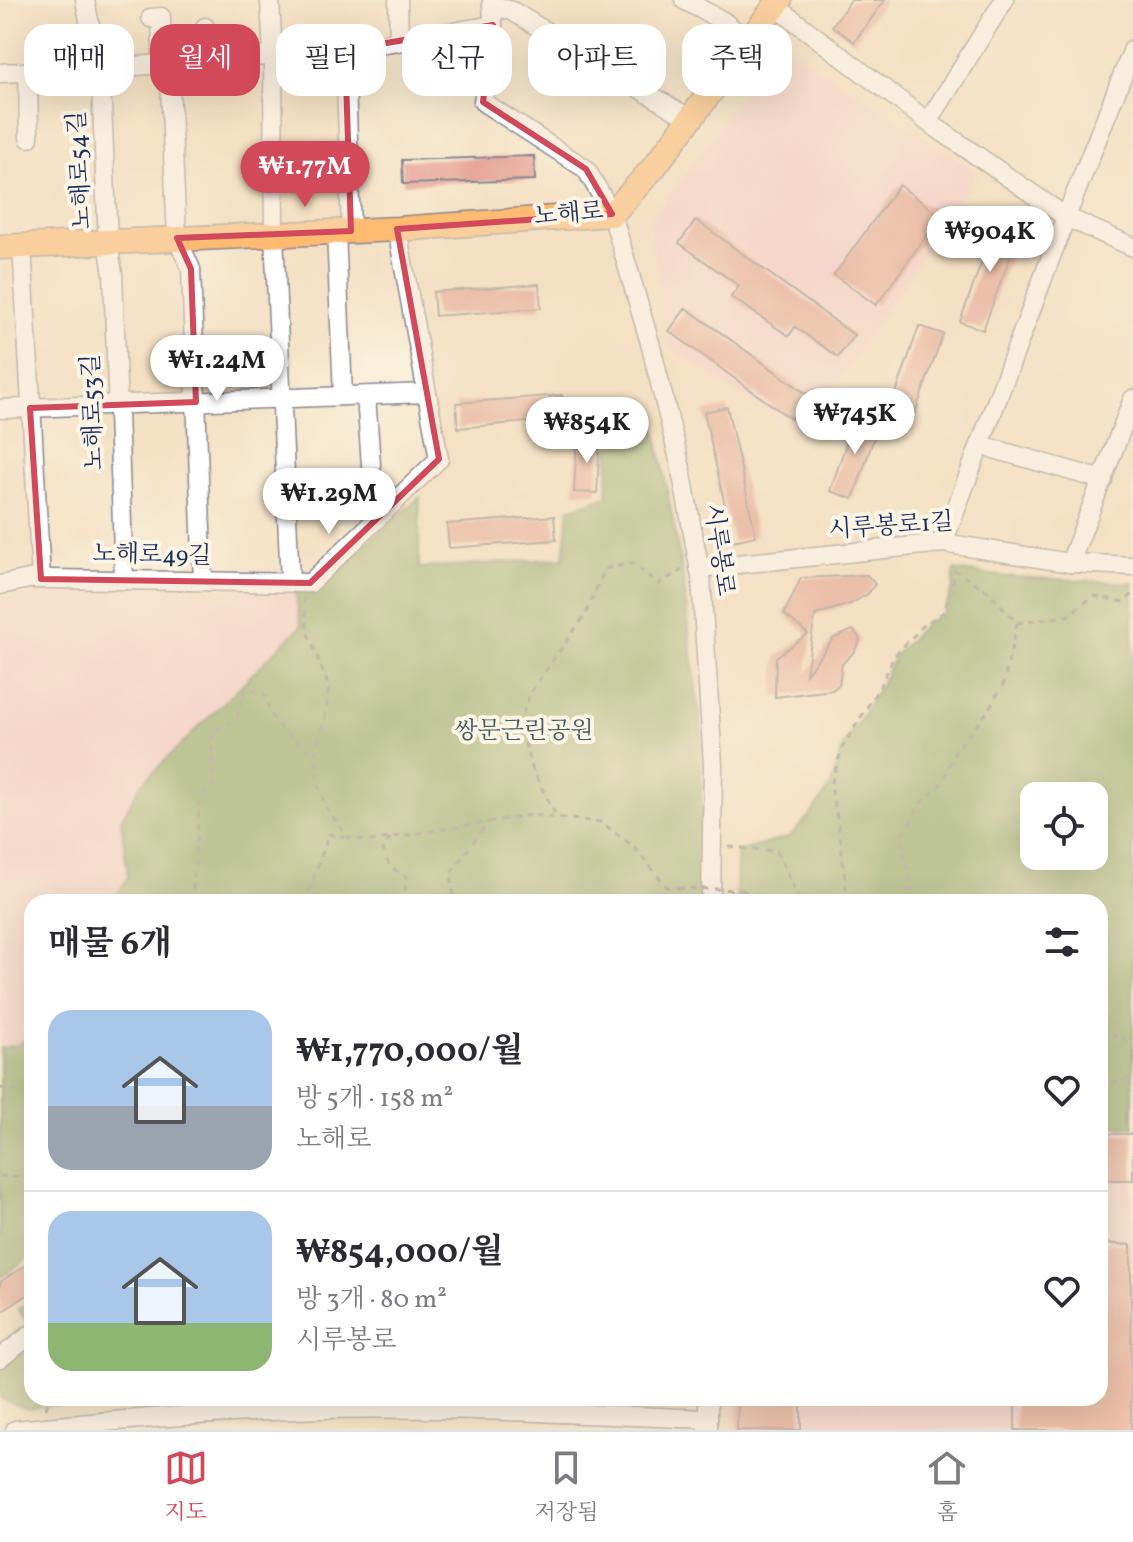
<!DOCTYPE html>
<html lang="ko">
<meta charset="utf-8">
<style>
:root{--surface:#fff;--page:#f7f7f7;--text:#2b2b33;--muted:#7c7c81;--line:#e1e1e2;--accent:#d1495b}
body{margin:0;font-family:Vollkorn,"Noto Serif KR",serif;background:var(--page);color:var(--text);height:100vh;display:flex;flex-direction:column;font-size:30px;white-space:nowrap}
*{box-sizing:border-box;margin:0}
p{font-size:26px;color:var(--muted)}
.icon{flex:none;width:44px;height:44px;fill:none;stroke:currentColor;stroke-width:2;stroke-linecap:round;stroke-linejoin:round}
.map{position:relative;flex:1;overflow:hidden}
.drawer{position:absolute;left:24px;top:894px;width:1084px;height:512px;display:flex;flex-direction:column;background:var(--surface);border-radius:24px;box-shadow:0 8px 32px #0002}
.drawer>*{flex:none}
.banner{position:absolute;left:24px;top:24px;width:1086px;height:72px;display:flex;gap:16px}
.controls{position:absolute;left:1020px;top:782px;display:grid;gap:16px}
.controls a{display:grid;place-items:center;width:88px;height:88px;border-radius:16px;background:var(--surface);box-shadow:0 8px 32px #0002;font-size:40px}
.price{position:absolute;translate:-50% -68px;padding:0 18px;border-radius:28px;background:#fff;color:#222;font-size:26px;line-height:52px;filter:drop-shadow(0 2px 4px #0008)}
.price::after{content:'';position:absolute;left:50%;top:48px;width:24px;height:18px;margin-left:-12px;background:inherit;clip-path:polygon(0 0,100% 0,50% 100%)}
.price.active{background:var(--accent);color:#fff}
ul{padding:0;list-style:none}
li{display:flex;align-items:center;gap:24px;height:200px;padding:0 24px}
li+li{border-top:2px solid var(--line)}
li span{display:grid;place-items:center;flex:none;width:224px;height:160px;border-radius:24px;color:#555}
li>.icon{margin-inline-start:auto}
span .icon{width:96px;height:96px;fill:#fffc;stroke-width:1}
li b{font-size:34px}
h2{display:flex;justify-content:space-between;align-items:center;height:96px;padding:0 24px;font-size:34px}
.chip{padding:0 28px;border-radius:24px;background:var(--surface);box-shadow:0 8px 32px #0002;font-size:28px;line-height:72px}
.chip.active{background:var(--accent);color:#fff}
.tabs{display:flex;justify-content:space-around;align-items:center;height:112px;border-top:2px solid var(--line);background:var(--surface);font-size:22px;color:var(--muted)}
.tabs a{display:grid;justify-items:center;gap:4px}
.tabs .active{color:var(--accent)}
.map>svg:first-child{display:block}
.built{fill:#f7cfd4}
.forest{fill:#7ea75f;stroke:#4c6b5e;stroke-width:2;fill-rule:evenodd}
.building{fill:#e3978b}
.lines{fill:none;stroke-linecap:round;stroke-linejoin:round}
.minor-casing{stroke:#888890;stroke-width:21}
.major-casing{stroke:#888890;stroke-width:27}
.path{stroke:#888890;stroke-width:3;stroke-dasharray:6 6;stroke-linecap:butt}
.minor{stroke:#fff;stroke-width:18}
.major{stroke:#ffbb71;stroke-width:24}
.path-bridge{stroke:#888890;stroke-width:3;stroke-dasharray:6 6;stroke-linecap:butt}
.marked{fill:none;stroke:#d1495b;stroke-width:6;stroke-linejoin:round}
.labels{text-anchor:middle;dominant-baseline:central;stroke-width:8;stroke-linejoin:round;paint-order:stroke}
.street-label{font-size:24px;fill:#1b2f5e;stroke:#fcf5e5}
.park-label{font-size:24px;fill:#425b62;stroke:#fcf5e5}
</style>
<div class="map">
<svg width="1133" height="1430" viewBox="0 0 1133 1430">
<rect width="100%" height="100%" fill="#fcf5e5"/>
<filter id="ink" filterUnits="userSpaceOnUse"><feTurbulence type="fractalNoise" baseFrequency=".0125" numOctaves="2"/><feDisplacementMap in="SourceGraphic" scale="16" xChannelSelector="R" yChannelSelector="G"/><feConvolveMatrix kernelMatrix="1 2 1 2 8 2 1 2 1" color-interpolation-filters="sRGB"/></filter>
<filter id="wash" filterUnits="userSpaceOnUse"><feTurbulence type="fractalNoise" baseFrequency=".006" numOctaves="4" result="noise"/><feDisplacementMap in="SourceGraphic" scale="32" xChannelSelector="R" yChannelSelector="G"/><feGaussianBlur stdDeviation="1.8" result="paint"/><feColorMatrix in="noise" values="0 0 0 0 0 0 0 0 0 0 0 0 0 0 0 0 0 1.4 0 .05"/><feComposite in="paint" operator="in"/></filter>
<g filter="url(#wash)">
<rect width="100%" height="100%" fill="#f4e0c3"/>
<!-- built -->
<g class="built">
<polygon points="780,42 977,172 803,437 669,347 649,222"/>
<polygon points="139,587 295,591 301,626 141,784 121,820 128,877 113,902 32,902 32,1034 18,1045 0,1048 0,599"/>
<polygon points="1100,1127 1133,1127 1133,1430 731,1430 732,1398 1100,1398"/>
</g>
<!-- forest -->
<g class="forest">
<polygon points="652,408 682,570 701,729 702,902 113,902 128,877 121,820 141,784 301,626 295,591 315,593 323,581 420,497 419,568 564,558 569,509 607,496 611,415"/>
<path d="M954 570 999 576 1133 583V1127H1100V902H736L737 852 789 837 812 813 831 785 842 748 880 686 895 655 925 624 943 613 953 588ZM1094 796V856H1034V796Z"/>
<polygon points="32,1034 32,1255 0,1278 0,1048 18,1045"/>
<polygon points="32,1300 32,1398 101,1398 27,1409 0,1398 0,1343 28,1324 18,1309"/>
</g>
<g id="blocks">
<!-- building -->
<g class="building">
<polygon points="851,0 885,0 854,42 832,26"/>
<polygon points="534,156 535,180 403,184 402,160"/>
<polygon points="899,185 941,216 876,305 834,275"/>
<polygon points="997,219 1021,227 983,330 960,322"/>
<polygon points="696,220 854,335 838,357 795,327 789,336 731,297 739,286 679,243"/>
<polygon points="539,284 541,308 435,316 433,292"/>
<polygon points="686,308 808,395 791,419 669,331"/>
<polygon points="919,326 943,334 915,413 892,405"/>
<polygon points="562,395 564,419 458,428 456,403"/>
<polygon points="727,407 756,536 733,541 704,412"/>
<polygon points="857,412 880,420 853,499 830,491"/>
<polygon points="577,436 600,438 597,493 574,492"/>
<polygon points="554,516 556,540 449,548 447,524"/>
<polygon points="867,575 875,584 868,594 850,604 815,615 806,674 834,638 853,630 858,636 860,640 854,652 842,664 839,685 832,690 775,697 776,657 808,634 784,614 801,578"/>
<rect x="1100" y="1134" width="33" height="46"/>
<polygon points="1100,1243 1131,1245 1131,1430 1015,1430 1015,1398 1100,1398"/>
<polygon points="32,1261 32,1292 0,1313 0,1282"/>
<polygon points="738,1398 801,1398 801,1430 737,1430"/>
</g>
</g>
</g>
<g filter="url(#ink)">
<use href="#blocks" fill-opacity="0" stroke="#888890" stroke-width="2"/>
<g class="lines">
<!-- minor casing -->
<g class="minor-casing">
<g id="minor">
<polyline points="85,0 101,81 108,243 113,274 124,580"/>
<polyline points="270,0 273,56 274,234 290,582"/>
<polyline points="398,0 399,42"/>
<polyline points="492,0 493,25 483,102 586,169 612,214 650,343 680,464 701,577 713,765 711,902"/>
<polyline points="684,0 723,21 748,41"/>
<polyline points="492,5 512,11 690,119"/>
<polyline points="775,6 928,122 1066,217 1133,247"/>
<polyline points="151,18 161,17 162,54 169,64 177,238 191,269 203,581"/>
<polyline points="345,50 351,231"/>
<polyline points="204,61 205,27"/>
<polyline points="28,71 29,138"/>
<polyline points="0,73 97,69 345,50 493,25"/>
<polyline points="928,122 1004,0"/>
<polyline points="336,231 343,396"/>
<polyline points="22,246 41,579"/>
<polyline points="366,396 375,520"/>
<polyline points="0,409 427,393"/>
<polyline points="980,445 1103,480"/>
<polyline points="943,543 1066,217 1133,49"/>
<polyline points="1070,563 1133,399"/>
<polyline points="699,568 943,543 1070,563 1133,566"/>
<polyline points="0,585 29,579 49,579 310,583 439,459 397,229"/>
<polyline points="0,1358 32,1334"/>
<path d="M15 1430C108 1421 201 1413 294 1410 432 1405 570 1414 708 1419"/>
<polyline points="708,1430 708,1398"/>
</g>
</g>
<!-- major casing -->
<g class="major-casing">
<polyline id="major" points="0,247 397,229 612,214 654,167 780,0"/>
</g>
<!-- path -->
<g class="path">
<polyline points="304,598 307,631 329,687 325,718 315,754 318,785 326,807 347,837 370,841 531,815 601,822 633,846 667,887 678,888"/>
<polyline points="1017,623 1067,616 1094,596 1124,602 1133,594"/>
<polyline points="555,814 533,771 519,724 532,690 585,615 605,569 633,563 658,584 682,570"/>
<polyline points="390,838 383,851 390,867 406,876 405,902"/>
<polyline points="729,847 777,851 800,902"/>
<polyline points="911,886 915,902"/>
<polyline points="743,890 757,902"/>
<path d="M192 902 200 796 213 785 211 740 217 729C246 721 234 710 247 688L267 696C269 727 292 738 315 754"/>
<polyline points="305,902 329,834 345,837"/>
<polyline points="423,902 436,894 454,898 451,873 488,822"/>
<polyline points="847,902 840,834 831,785 842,748 880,686 895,655 925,624 943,613 953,588 954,570 988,591 1017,623 1004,683 987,712 955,752 943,782 920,804 901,840 911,886 902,902"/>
<polyline points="1100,1030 1124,1039 1133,1046"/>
<polyline points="1100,1083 1122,1082 1133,1075"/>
<polyline points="0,1088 32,1094"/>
<polyline points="0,1176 32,1177"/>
<polyline points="46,1409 49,1398"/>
</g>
<!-- minor -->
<use href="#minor" class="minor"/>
<!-- major -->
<use href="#major" class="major"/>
<!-- path-bridge -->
<polyline class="path-bridge" points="678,888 743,890"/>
</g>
</g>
<!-- marked area -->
<path d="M0 0H1133V1430H0ZM493 25 483 102 586 169 612 214 397 229 439 459 310 583 41 579 30 408 196 402 191 269 177 238 351 231 345 50Z" fill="#f4e0c3" fill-opacity=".55" fill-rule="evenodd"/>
<path class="marked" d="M493 25 483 102 586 169 612 214 397 229 439 459 310 583 41 579 30 408 196 402 191 269 177 238 351 231 345 50Z"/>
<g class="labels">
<!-- street labels -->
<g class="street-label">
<text transform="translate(81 170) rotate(-93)">노해로54길</text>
<text transform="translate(569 215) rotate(-5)">노해로</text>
<text transform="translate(94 412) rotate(-92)">노해로53길</text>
<text transform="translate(891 527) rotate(-4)">시루봉로1길</text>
<text transform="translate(718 550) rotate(82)">시루봉로</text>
<text transform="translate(152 556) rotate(1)">노해로49길</text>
</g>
<!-- park labels -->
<g class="park-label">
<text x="524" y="732">쌍문근린공원</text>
</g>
</g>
</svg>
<div class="controls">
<a><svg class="icon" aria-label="locate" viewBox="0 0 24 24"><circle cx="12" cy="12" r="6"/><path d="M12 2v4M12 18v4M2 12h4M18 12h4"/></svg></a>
</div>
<b class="price active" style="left:305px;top:209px">₩1.77M</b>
<b class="price" style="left:990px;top:274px">₩904K</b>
<b class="price" style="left:217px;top:403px">₩1.24M</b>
<b class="price" style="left:855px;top:456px">₩745K</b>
<b class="price" style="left:587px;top:465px">₩854K</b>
<b class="price" style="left:329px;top:536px">₩1.29M</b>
<div class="banner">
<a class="chip">매매</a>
<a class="chip active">월세</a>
<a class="chip">필터</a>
<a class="chip">신규</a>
<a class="chip">아파트</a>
<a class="chip">주택</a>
</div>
<section class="drawer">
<h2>매물 6개<svg class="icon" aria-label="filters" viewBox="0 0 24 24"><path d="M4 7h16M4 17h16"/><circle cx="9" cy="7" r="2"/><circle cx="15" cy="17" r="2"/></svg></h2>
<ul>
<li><span style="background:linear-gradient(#a9c7e8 60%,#9aa5b1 0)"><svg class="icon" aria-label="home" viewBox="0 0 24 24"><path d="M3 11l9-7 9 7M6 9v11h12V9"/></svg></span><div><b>₩1,770,000/월</b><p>방 5개 · 158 m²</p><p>노해로</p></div><svg class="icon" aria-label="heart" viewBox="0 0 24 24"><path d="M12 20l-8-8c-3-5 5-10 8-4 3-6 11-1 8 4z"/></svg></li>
<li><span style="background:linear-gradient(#a9c7e8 70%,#8fb573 0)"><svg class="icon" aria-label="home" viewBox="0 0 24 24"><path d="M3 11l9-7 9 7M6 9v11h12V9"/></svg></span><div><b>₩854,000/월</b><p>방 3개 · 80 m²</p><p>시루봉로</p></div><svg class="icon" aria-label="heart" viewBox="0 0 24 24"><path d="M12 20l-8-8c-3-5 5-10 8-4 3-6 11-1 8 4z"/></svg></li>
</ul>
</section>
</div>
<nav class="tabs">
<a class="active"><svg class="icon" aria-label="map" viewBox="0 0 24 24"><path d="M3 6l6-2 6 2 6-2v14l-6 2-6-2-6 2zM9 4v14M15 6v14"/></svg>지도</a>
<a><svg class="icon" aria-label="saved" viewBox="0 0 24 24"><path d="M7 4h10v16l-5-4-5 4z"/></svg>저장됨</a>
<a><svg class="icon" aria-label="home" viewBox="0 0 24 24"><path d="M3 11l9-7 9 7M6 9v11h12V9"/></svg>홈</a>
</nav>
